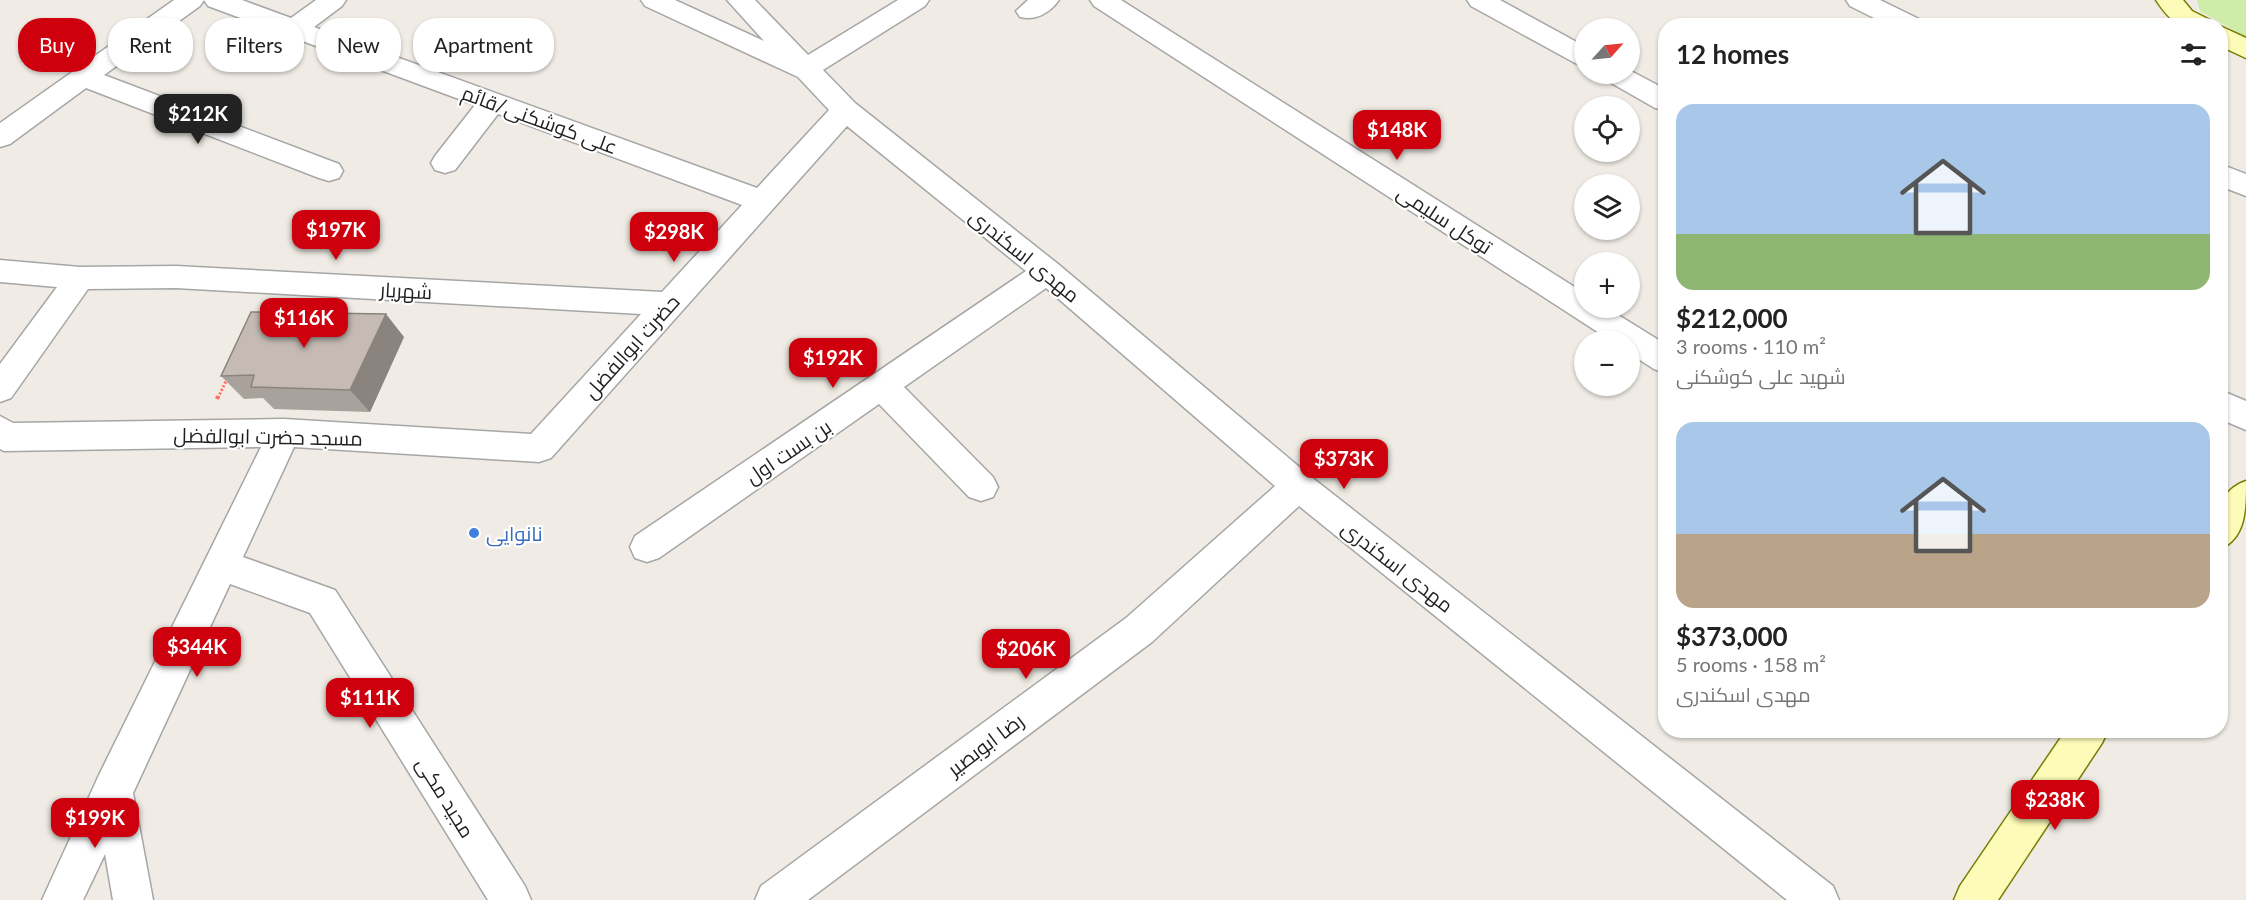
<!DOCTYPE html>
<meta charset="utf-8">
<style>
:root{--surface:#fff;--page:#f2f2f2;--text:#222;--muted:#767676;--accent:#ce000e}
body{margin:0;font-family:Lato,Cairo,sans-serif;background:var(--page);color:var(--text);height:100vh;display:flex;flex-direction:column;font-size:22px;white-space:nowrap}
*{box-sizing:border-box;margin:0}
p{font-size:20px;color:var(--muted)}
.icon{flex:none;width:33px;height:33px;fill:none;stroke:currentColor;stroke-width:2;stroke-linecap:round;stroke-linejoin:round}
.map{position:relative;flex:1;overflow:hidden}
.side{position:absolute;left:1658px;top:18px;width:570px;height:720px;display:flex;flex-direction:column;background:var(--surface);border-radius:24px;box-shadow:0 2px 4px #0004}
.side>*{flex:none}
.top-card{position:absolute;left:18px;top:18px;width:570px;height:54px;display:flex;gap:12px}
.needle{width:39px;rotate:63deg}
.tools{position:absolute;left:1574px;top:18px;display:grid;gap:12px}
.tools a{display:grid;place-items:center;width:66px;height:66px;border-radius:50%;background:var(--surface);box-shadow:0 2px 4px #0004;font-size:30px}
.price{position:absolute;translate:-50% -51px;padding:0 14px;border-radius:12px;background:var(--accent);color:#fff;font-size:20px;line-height:39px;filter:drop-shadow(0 2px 3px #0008)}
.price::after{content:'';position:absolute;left:50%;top:36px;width:18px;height:14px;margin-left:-9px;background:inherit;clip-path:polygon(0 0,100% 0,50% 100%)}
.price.active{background:#222;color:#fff}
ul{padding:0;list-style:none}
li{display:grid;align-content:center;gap:12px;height:318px;padding:0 18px}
li span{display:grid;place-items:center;height:186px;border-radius:18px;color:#555}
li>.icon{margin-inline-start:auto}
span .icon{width:108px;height:108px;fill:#fffc;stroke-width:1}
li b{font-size:26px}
h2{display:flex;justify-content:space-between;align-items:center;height:72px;padding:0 18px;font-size:26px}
.chip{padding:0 21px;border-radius:24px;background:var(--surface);box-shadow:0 2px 4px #0004;font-size:21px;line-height:54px}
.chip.active{background:var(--accent);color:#fff}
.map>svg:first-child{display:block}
.grass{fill:#cfeca9}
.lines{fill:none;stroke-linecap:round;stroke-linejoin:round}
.street-casing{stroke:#a6a6a6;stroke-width:3}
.secondary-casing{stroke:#777c01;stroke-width:3}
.path-far1{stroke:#ff6d67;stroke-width:3;stroke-dasharray:2 2;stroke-linecap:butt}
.path{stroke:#ff6d67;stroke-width:4;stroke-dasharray:3 3;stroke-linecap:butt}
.street{fill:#fff;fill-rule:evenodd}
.secondary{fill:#fcfbb7;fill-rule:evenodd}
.wall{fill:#a9a19b}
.shaded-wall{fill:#8a837e}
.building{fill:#c5bbb4;stroke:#8a837e;stroke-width:1.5}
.shop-dot{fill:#3f7fe0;stroke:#fff;stroke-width:2}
.labels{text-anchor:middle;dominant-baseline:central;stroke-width:4.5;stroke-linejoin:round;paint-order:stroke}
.street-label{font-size:20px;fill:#1f1f1f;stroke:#fff}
.shop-label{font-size:20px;fill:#366cbe;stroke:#fff;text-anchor:start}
</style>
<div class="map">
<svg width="2246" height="900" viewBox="0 0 2246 900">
<rect width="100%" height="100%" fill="#f0ece5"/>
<!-- grass -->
<polygon class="grass" points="2197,0 2246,0 2246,37 2200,11"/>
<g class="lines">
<!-- street casing -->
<g class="street-casing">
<g id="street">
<polygon points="174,0 204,0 200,6 104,75 339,164 343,171 339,178 329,181 319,178 86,88 10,144 0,147 0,123"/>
<polygon points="204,0 242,0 291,18 316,0 346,0 342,6 314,27 757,188 829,110 798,77 645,6 641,0 675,0 764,41 727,0 755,0 808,55 898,0 929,0 925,6 823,70 855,103 1058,264 1310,476 1833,886 1839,900 1787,900 1299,506 1152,642 808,900 755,900 761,886 1126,618 1275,486 1046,288 904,387 993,477 998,487 993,497 981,501 969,497 879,404 659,558 647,562 635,558 630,547 635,536 1026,271 847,126 551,458 539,462 294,447 243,557 335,590 525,886 531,900 488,900 310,613 230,584 133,793 153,900 113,900 105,854 83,900 42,900 99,775 261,447 4,451 0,449 0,416 13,423 284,419 531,434 641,314 176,288 88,289 11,398 0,402 0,364 57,287 0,282 0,260 80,267 176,266 662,292 742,205 498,114 455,170 445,173 435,170 431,163 435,156 475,105 208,6"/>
<path d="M1028 0H1059C1050 13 1035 21 1020 17L1016 11Z"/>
<polygon points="1090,0 1121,0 1584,293 1584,308 1607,308 1665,344 1665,373 1654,369 1629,353 1629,340 1610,340 1094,6"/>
<polygon points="1467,0 1500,0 1584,46 1584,66 1575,63 1471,6"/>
<polygon points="1846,0 1880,0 1921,20 1925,26 1890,26 1850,6"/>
<polygon points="1629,70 1665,89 1665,110 1655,108 1606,80 1602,74 1629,74"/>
<polygon points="2220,164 2246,174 2246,196 2220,186"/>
<polygon points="2220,390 2246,401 2246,430 2220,419"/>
</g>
</g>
<!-- secondary casing -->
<g class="secondary-casing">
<g id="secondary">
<path d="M2156 0H2183L2192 11 2210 20 2214 26C2181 26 2176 30 2156 0Z"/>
<polygon points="2220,26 2246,38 2246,58 2220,46"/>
<path d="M2246 481C2246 509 2246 538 2220 549 2220 521 2214 492 2246 481Z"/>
<polygon points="2066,730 2108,730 2102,743 1998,900 1954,900 1960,886"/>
</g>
</g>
<!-- path-far1 -->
<polyline class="path-far1" points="218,398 227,379"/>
<!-- path -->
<polyline class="path" points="217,399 218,396"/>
<!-- street -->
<use href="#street" class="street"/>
<!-- secondary -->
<use href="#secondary" class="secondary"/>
</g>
<!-- wall -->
<polygon class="wall" points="404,337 370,412 274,409 263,398 244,399 221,376"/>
<!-- shaded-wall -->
<polygon class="shaded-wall" points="386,314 404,337 370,412 350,390"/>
<!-- building -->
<polygon class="building" points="251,312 386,314 350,390 251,387 254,375 221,376"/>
<!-- markers -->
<circle class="shop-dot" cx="474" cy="533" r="6"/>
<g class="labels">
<!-- street labels -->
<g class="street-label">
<text transform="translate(540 119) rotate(20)">علی کوشکنی/قائم</text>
<text transform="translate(1445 219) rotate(33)">توکل سلیمی</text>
<text transform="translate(1025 255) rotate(39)">مهدی اسکندری</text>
<text transform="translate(406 290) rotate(3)">شهریار</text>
<text transform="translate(631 346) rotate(-48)">حضرت ابوالفضل</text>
<text transform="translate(268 436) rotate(1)">مسجد حضرت ابوالفضل</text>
<text transform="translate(788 451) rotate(-34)">بن بست اول</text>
<text transform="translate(1398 566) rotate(38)">مهدی اسکندری</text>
<text transform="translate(985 744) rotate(-37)">رضا ابوبصیر</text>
<text transform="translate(446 797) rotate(58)">مجید مکی</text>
</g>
<!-- shop labels -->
<g class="shop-label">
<text x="486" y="533">نانوایی</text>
</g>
</g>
</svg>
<div class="tools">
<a><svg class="needle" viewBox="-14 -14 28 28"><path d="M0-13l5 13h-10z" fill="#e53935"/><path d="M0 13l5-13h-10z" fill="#767676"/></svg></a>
<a><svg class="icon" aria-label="locate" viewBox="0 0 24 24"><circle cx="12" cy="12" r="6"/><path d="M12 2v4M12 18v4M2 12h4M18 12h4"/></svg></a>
<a><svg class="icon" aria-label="layers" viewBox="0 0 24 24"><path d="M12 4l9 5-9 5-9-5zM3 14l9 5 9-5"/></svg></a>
<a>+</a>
<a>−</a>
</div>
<b class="price active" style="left:198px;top:145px">$212K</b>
<b class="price" style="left:1397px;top:161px">$148K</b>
<b class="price" style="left:336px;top:261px">$197K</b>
<b class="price" style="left:674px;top:263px">$298K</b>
<b class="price" style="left:304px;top:349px">$116K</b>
<b class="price" style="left:833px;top:389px">$192K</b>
<b class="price" style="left:1344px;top:490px">$373K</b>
<b class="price" style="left:197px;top:678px">$344K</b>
<b class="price" style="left:1026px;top:680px">$206K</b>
<b class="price" style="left:370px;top:729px">$111K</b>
<b class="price" style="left:2055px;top:831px">$238K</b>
<b class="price" style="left:95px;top:849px">$199K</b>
<div class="top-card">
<a class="chip active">Buy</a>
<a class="chip">Rent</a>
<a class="chip">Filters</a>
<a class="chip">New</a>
<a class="chip">Apartment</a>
</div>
<section class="side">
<h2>12 homes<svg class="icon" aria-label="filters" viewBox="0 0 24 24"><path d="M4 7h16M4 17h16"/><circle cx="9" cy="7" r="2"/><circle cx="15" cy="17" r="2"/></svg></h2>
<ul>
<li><span style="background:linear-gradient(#a9c7e8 70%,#8fb573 0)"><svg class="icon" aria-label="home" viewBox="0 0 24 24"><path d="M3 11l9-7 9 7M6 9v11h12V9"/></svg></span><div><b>$212,000</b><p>3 rooms · 110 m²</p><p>شهید علی کوشکنی</p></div></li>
<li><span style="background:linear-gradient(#a9c7e8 60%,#b9a48a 0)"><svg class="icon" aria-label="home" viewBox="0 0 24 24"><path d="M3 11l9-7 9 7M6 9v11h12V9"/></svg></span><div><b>$373,000</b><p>5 rooms · 158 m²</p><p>مهدی اسکندری</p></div></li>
</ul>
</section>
</div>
